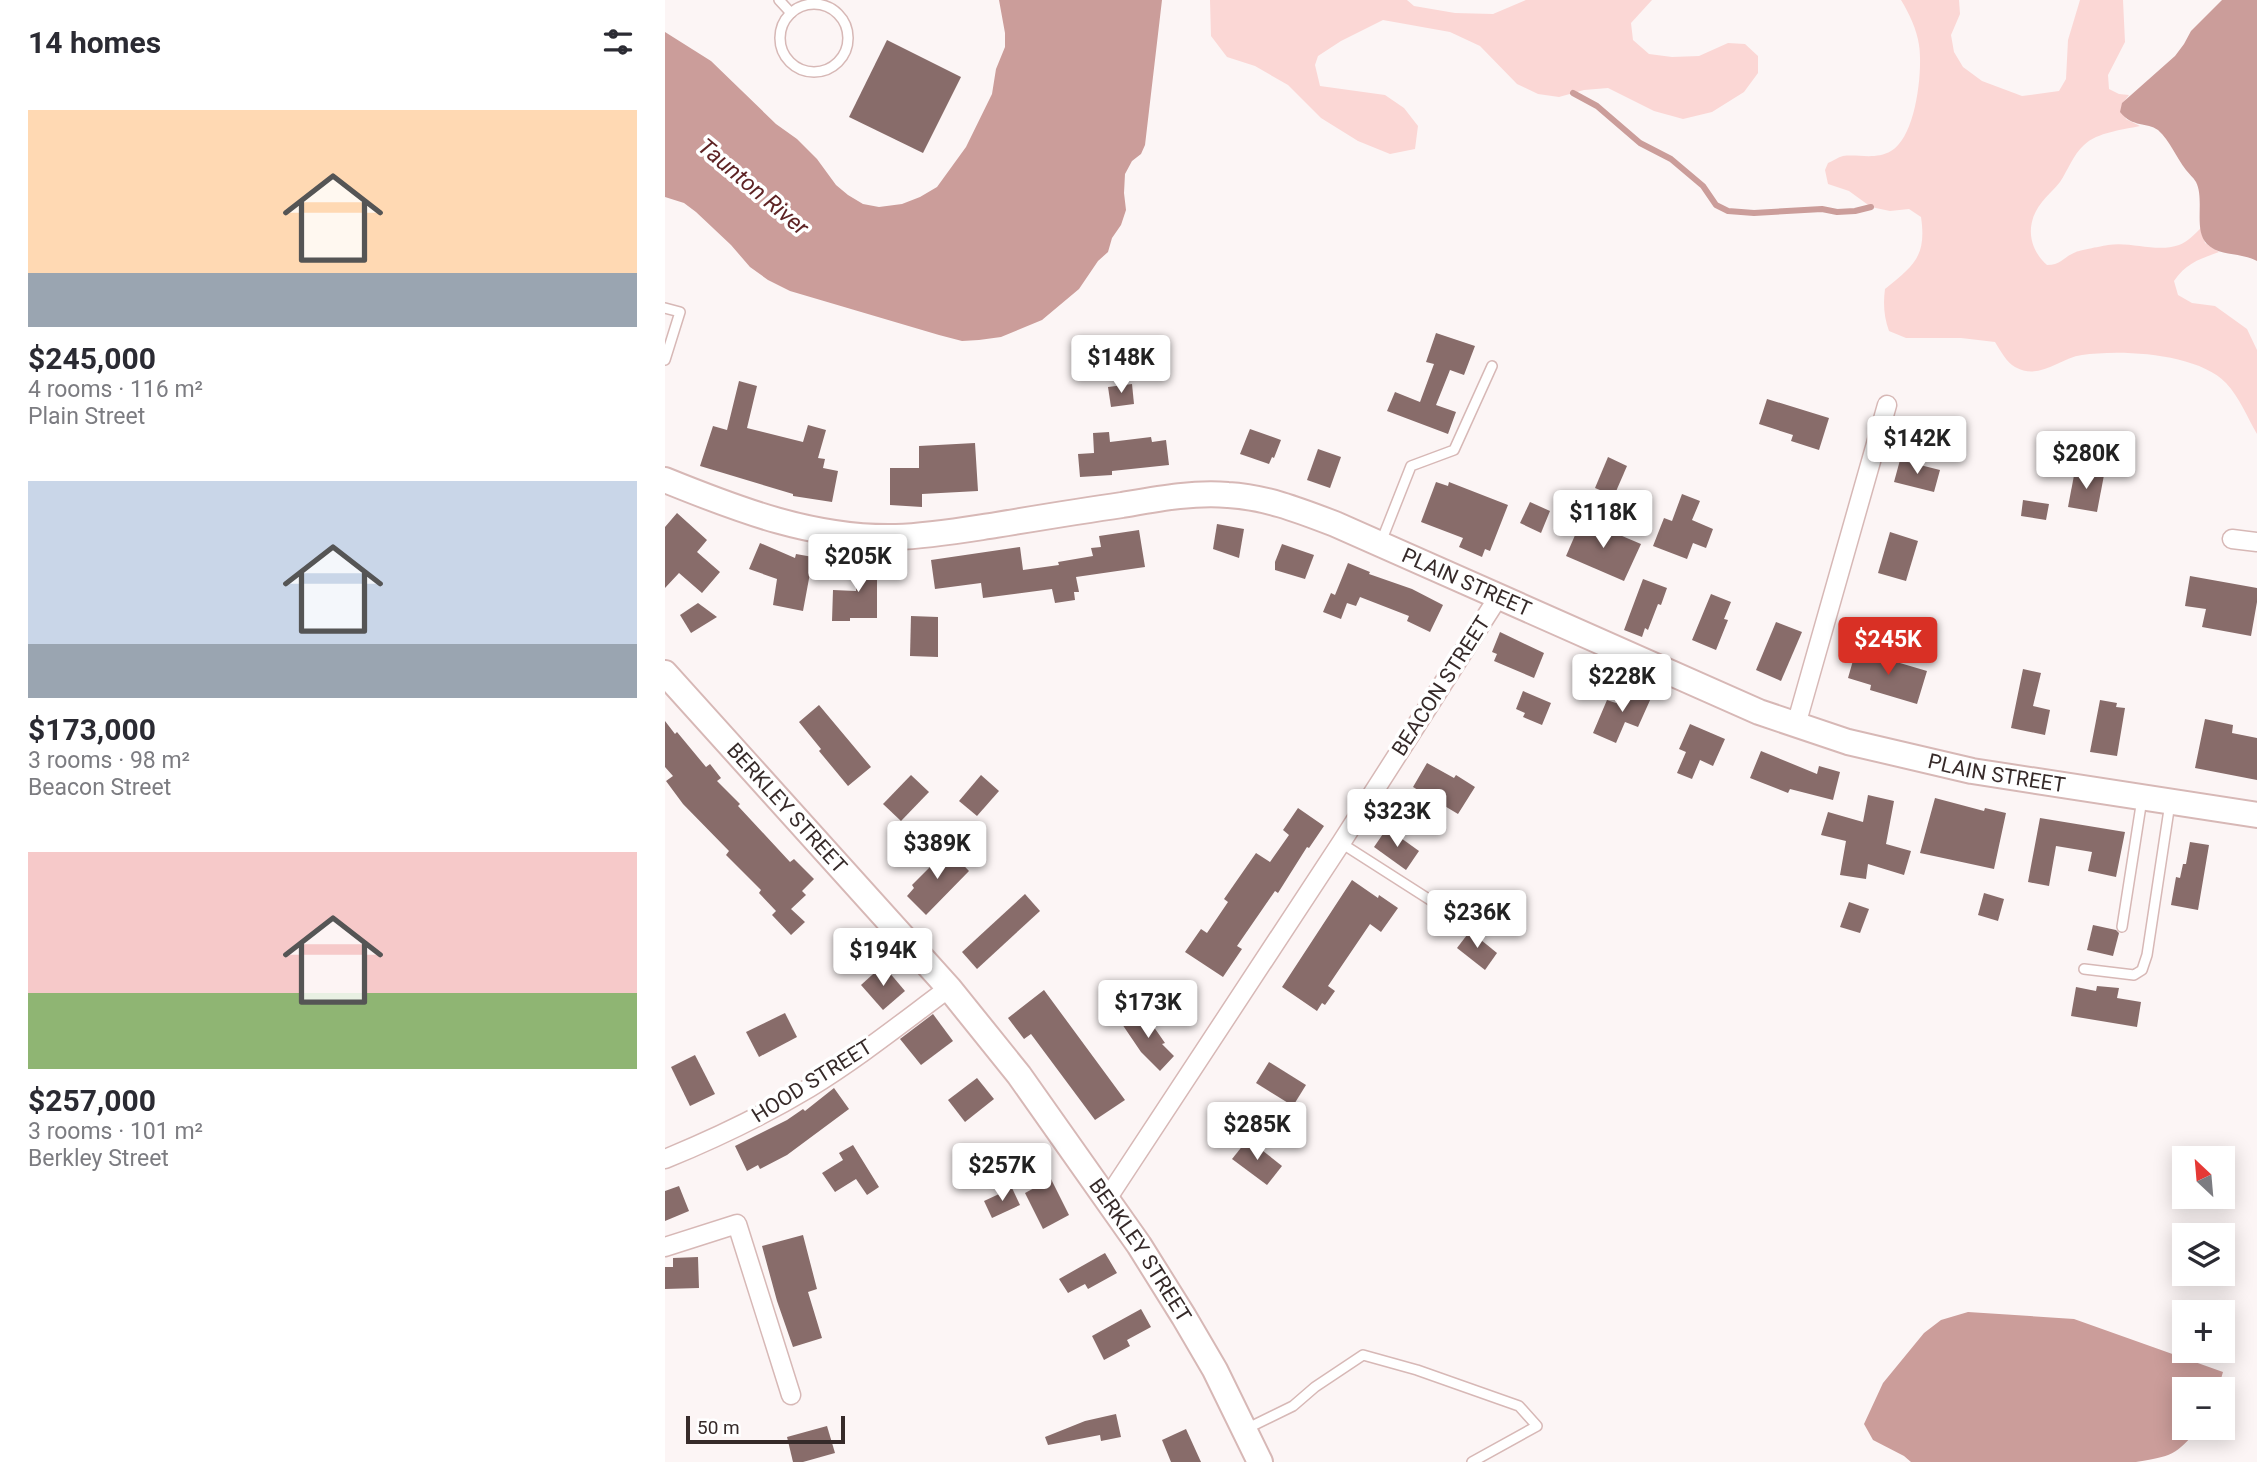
<!DOCTYPE html>
<meta charset="utf-8">
<style>
:root{--surface:#fff;--page:#f7f7f7;--text:#2b2b33;--muted:#7c7c81;--accent:#d93025}
body{margin:0;font-family:Roboto,sans-serif;background:var(--page);color:var(--text);height:100vh;display:flex;flex-direction:column;font-size:26px;white-space:nowrap}
*{box-sizing:border-box;margin:0}
p{font-size:23px;color:var(--muted)}
.icon{flex:none;width:38px;height:38px;fill:none;stroke:currentColor;stroke-width:2;stroke-linecap:round;stroke-linejoin:round}
.map{position:relative;flex:1;overflow:hidden}
.side{display:flex;flex-direction:column;background:var(--surface);width:665px}
.side>*{flex:none}
.needle{width:46px;rotate:334deg}
.controls{position:absolute;left:1507px;top:1146px;display:grid;gap:14px}
.controls a{display:grid;place-items:center;width:63px;height:63px;border-radius:0px;background:var(--surface);box-shadow:0 4px 18px #0003;font-size:35px}
.scale{position:absolute;left:21px;bottom:18px;width:159px;box-sizing:border-box;padding-left:7px;border:4px solid #362a29;border-top:0;font-size:19px;line-height:24px;white-space:nowrap;color:#362a29;-webkit-text-stroke:5px #fff;paint-order:stroke}
.price{position:absolute;translate:-50% -60px;padding:0 16px;border-radius:7px;background:#fff;color:#222;font-size:23px;line-height:46px;filter:drop-shadow(0 2px 4px #0008)}
.price::after{content:'';position:absolute;left:50%;top:42px;width:21px;height:16px;margin-left:-10px;background:inherit;clip-path:polygon(0 0,100% 0,50% 100%)}
.price.selected{background:var(--accent);color:#fff}
ul{padding:0;list-style:none}
li{display:grid;align-content:center;gap:14px;height:371px;padding:0 28px}
li span{display:grid;place-items:center;height:217px;border-radius:0px;color:#555}
li>.icon{margin-inline-start:auto}
span .icon{width:126px;height:126px;fill:#fffc;stroke-width:1}
li b{font-size:30px}
h2{display:flex;justify-content:space-between;align-items:center;height:84px;padding:0 28px;font-size:30px}
main{display:flex;flex:1;min-height:0}
.map>svg:first-child{display:block}
.green{fill:#fbd7d5}
.water{fill:#cb9d9a}
.lines{fill:none;stroke-linecap:round;stroke-linejoin:round}
.stream{stroke:#cb9d9a;stroke-width:6}
.building{fill:#886c6a}
.lane-casing{stroke:#d7b8b6;stroke-width:12}
.street-casing{stroke:#d7b8b6;stroke-width:21}
.secondary-casing{stroke:#d7b8b6;stroke-width:28}
.lane{stroke:#fff;stroke-width:9}
.street{stroke:#fff;stroke-width:18}
.secondary{stroke:#fff;stroke-width:24}
.labels{text-anchor:middle;dominant-baseline:central;stroke-width:7;stroke-linejoin:round;paint-order:stroke}
.street-label{font-size:21px;fill:#362a29;stroke:#fff}
.water-label{font-size:23px;font-style:italic;fill:#5e2324;stroke:#fff}
</style>
<main>
<section class="side">
<h2>14 homes<svg class="icon" aria-label="filters" viewBox="0 0 24 24"><path d="M4 7h16M4 17h16"/><circle cx="9" cy="7" r="2"/><circle cx="15" cy="17" r="2"/></svg></h2>
<ul>
<li><span style="background:linear-gradient(#ffd9b3 75%,#9aa5b1 0)"><svg class="icon" aria-label="home" viewBox="0 0 24 24"><path d="M3 11l9-7 9 7M6 9v11h12V9"/></svg></span><div><b>$245,000</b><p>4 rooms · 116 m²</p><p>Plain Street</p></div></li>
<li><span style="background:linear-gradient(#c9d6e8 75%,#9aa5b1 0)"><svg class="icon" aria-label="home" viewBox="0 0 24 24"><path d="M3 11l9-7 9 7M6 9v11h12V9"/></svg></span><div><b>$173,000</b><p>3 rooms · 98 m²</p><p>Beacon Street</p></div></li>
<li><span style="background:linear-gradient(#f6c9c9 65%,#8fb573 0)"><svg class="icon" aria-label="home" viewBox="0 0 24 24"><path d="M3 11l9-7 9 7M6 9v11h12V9"/></svg></span><div><b>$257,000</b><p>3 rooms · 101 m²</p><p>Berkley Street</p></div></li>
</ul>
</section>
<div class="map">
<svg width="1592" height="1462" viewBox="0 0 1592 1462">
<rect width="100%" height="100%" fill="#fcf5f5"/>
<!-- green -->
<g class="green">
<polygon points="545,0 742,0 749,6 790,13 828,14 861,0 987,0 966,23 968,40 984,54 1007,57 1034,56 1063,43 1080,44 1093,56 1093,73 1079,92 1047,112 1018,119 989,111 943,88 919,90 894,97 873,94 852,84 815,46 785,32 718,20 676,41 653,56 650,65 655,86 720,95 739,108 753,126 750,149 725,154 693,141 656,118 623,85 590,66 562,57 546,36"/>
<path d="M1236 0H1294L1295 14 1286 35 1289 52 1298 67 1317 81 1357 96 1394 91 1401 79 1403 40 1415 0H1458L1460 42 1443 75 1444 89 1454 94 1464 95 1457 104 1461 119 1475 126C1457 130 1433 132 1419 145 1408 155 1403 170 1395 182 1390 189 1382 195 1377 202 1360 223 1363 248 1382 265 1397 265 1398 257 1411 252 1415 250 1438 246 1443 245 1466 241 1491 253 1514 245 1522 242 1530 234 1536 228L1540 243 1554 252C1535 259 1521 263 1509 281L1513 295 1527 303 1550 306 1582 329 1592 350V434C1582 417 1575 398 1561 383 1533 353 1455 349 1417 355 1394 358 1375 381 1350 367 1342 363 1335 350 1330 342L1296 338H1241L1224 331C1219 317 1218 304 1220 289 1248 266 1262 257 1256 217L1244 209 1225 211 1206 207 1184 191 1163 184 1160 170 1163 163C1168 161 1173 157 1178 156 1193 154 1211 160 1226 151 1251 137 1258 71 1254 45 1252 30 1244 13 1236 0Z"/>
</g>
<!-- water -->
<g class="water">
<polygon points="334,0 497,0 480,145 476,154 467,161 460,174 459,193 461,210 456,225 447,238 443,252 433,261 414,289 377,320 336,337 314,340 297,341 274,335 125,291 103,280 85,267 66,245 31,212 19,203 0,197 0,32 46,61 111,124 132,139 152,159 171,185 183,195 198,204 214,207 237,204 255,197 272,187 301,147 327,94 331,69 340,47 340,33"/>
<path d="M1557 0H1592V261C1576 252 1555 257 1542 244 1528 230 1540 200 1531 182 1528 177 1524 174 1521 170 1511 157 1505 141 1493 130 1482 122 1468 128 1455 112L1457 103 1510 56 1519 44 1526 31Z"/>
<path d="M1303 1312 1409 1319 1558 1372 1553 1389 1519 1390V1428H1534C1510 1456 1507 1456 1471 1462H1246L1239 1456 1208 1440 1199 1424 1218 1383 1259 1333 1276 1320Z"/>
</g>
<g class="lines">
<!-- stream -->
<polyline class="stream" points="908,93 932,106 975,143 1006,159 1038,186 1051,205 1063,211 1089,213 1157,209 1172,212 1190,211 1206,207"/>
</g>
<!-- building -->
<g class="building">
<polygon points="222,40 296,77 258,153 184,117"/>
<polygon points="771,333 810,346 799,375 785,370 771,405 791,412 783,434 722,411 730,392 755,402 769,364 761,362"/>
<polygon points="74,381 92,386 82,428 138,442 143,425 161,430 153,458 160,459 158,468 173,471 167,502 128,496 128,494 35,466 48,426 62,430"/>
<polygon points="467,384 469,404 446,407 443,387"/>
<polygon points="1102,399 1164,418 1154,450 1126,441 1128,435 1094,424"/>
<polygon points="585,429 616,440 609,458 607,457 604,464 575,454"/>
<polygon points="444,432 445,442 486,437 487,442 501,440 504,465 447,471 447,475 415,477 413,454 429,453 428,433"/>
<polygon points="310,443 313,491 257,494 257,507 225,505 225,468 254,468 254,446"/>
<polygon points="653,449 676,457 665,488 642,480"/>
<polygon points="943,457 962,466 949,496 930,488"/>
<polygon points="1235,460 1275,470 1269,492 1229,482"/>
<polygon points="1410,470 1439,475 1432,512 1403,507"/>
<polygon points="771,482 783,486 784,482 843,505 825,551 820,549 817,557 794,547 798,538 756,522"/>
<polygon points="1017,494 1035,501 1027,520 1048,529 1041,548 1028,543 1022,559 988,546 999,518 1007,521"/>
<polygon points="1358,500 1384,504 1381,520 1356,516"/>
<polygon points="865,502 885,511 876,533 855,523"/>
<polygon points="12,513 42,540 32,552 55,572 37,593 14,573 0,588 0,527"/>
<polygon points="917,519 976,544 959,581 901,556"/>
<polygon points="552,524 579,529 574,558 548,549"/>
<polygon points="474,530 480,567 411,577 414,592 409,592 410,600 390,603 387,589 318,598 316,583 270,589 266,560 355,547 358,570 394,565 393,562 428,556 426,548 436,547 434,536"/>
<polygon points="1225,532 1253,541 1241,581 1213,573"/>
<polygon points="95,543 130,558 131,554 148,557 138,611 108,605 112,579 84,569"/>
<polygon points="617,544 649,555 640,579 610,570 610,562"/>
<polygon points="191,558 212,558 212,618 185,618 185,621 167,621 168,590 191,591"/>
<polygon points="683,563 705,572 704,574 747,589 778,605 765,632 742,621 744,616 695,597 691,606 682,603 676,619 658,612 666,593 670,595"/>
<polygon points="1525,576 1592,588 1592,602 1586,636 1537,627 1541,609 1520,606"/>
<polygon points="978,579 1002,588 996,605 993,604 983,630 980,628 977,637 959,630"/>
<polygon points="1046,594 1066,602 1059,619 1063,620 1051,650 1027,640"/>
<polygon points="33,603 52,617 26,633 15,615"/>
<polygon points="246,616 273,617 273,657 245,656"/>
<polygon points="1111,622 1137,632 1116,681 1091,670"/>
<polygon points="835,632 879,653 869,678 829,661 832,654 827,652"/>
<polygon points="1191,650 1262,671 1252,704 1205,690 1206,685 1183,678"/>
<polygon points="1358,669 1376,673 1368,706 1385,710 1380,735 1346,728"/>
<polygon points="958,686 986,698 973,727 960,722 951,743 928,733 942,700 951,703"/>
<polygon points="858,691 886,703 877,725 858,717 860,713 851,709"/>
<polygon points="1435,700 1452,703 1451,707 1460,708 1452,756 1425,752"/>
<polygon points="154,705 206,767 183,786 154,751 156,749 134,722"/>
<polygon points="1540,719 1568,725 1567,733 1592,738 1592,780 1530,768"/>
<polygon points="0,721 10,734 12,732 41,767 45,764 56,778 52,781 75,804 73,806 125,862 129,859 149,879 137,891 141,895 126,909 140,922 126,935 107,915 111,911 94,893 96,890 61,855 64,851 18,804 1,781 8,776 0,767"/>
<polygon points="1025,724 1060,739 1048,766 1035,760 1027,779 1012,773 1021,752 1014,749"/>
<polygon points="1096,751 1152,774 1154,766 1175,772 1168,800 1125,789 1123,793 1085,778"/>
<polygon points="762,763 789,778 791,775 810,787 793,814 748,787"/>
<polygon points="246,775 264,792 236,821 218,804"/>
<polygon points="316,775 334,791 312,816 294,801"/>
<polygon points="1203,795 1229,801 1221,844 1246,851 1239,875 1203,864 1201,879 1175,875 1181,841 1156,835 1163,812 1198,822"/>
<polygon points="1270,798 1319,811 1320,808 1341,813 1329,869 1255,853"/>
<polygon points="633,808 659,826 644,848 642,847 613,893 610,891 572,946 577,949 558,977 520,952 536,929 542,933 563,902 559,899 591,853 605,862 624,835 618,830"/>
<polygon points="1375,818 1460,832 1451,877 1423,871 1427,852 1391,846 1384,886 1363,882"/>
<polygon points="722,828 754,851 741,870 709,847"/>
<polygon points="1525,842 1544,845 1533,910 1506,905 1511,877 1515,878 1518,864 1521,864"/>
<polygon points="280,846 304,871 261,915 242,896 249,888 247,885 268,864 265,862"/>
<polygon points="687,880 713,898 714,895 733,908 716,932 705,924 663,986 670,991 660,1005 657,1003 652,1011 617,987"/>
<polygon points="1319,893 1339,899 1333,921 1313,915"/>
<polygon points="360,894 375,911 312,969 297,952"/>
<polygon points="1184,902 1204,909 1195,933 1175,927"/>
<polygon points="1428,925 1451,930 1454,933 1448,956 1422,950"/>
<polygon points="805,931 832,953 820,970 792,948"/>
<polygon points="218,965 240,991 218,1010 196,985"/>
<polygon points="1432,986 1454,988 1452,998 1476,1002 1472,1027 1406,1016 1411,987 1431,991"/>
<polygon points="379,990 460,1100 430,1120 366,1034 359,1039 343,1018"/>
<polygon points="477,1010 500,1043 497,1044 509,1056 495,1071 476,1052 457,1024"/>
<polygon points="120,1013 132,1037 94,1057 81,1032"/>
<polygon points="268,1014 288,1041 256,1065 235,1039"/>
<polygon points="30,1055 50,1094 25,1106 6,1067"/>
<polygon points="604,1062 641,1085 628,1106 591,1083"/>
<polygon points="312,1078 329,1099 300,1122 283,1100"/>
<polygon points="169,1088 184,1109 122,1155 95,1169 93,1165 82,1171 70,1146 122,1120 138,1109 140,1111"/>
<polygon points="583,1139 617,1166 602,1185 567,1159"/>
<polygon points="188,1145 214,1187 202,1195 191,1179 170,1192 157,1173 178,1160 174,1153"/>
<polygon points="386,1179 404,1215 378,1229 360,1193"/>
<polygon points="14,1186 24,1211 0,1221 0,1191"/>
<polygon points="347,1188 355,1205 327,1218 319,1201"/>
<polygon points="138,1235 152,1289 143,1292 157,1338 128,1347 112,1301 97,1246"/>
<polygon points="440,1253 452,1273 423,1289 420,1284 403,1293 394,1279"/>
<polygon points="33,1257 34,1288 0,1289 0,1267 8,1267 8,1258"/>
<polygon points="476,1309 486,1327 462,1340 465,1346 439,1360 427,1336"/>
<polygon points="451,1414 456,1437 436,1441 435,1435 383,1445 380,1437 420,1421"/>
<polygon points="162,1426 170,1453 138,1462 128,1462 122,1437"/>
<polygon points="521,1429 536,1462 506,1462 497,1440"/>
</g>
<g class="lines">
<!-- lane casing -->
<g class="lane-casing">
<g id="lane">
<polyline points="114,0 126,13"/>
<circle cx="149" cy="38" r="34"/>
<polyline points="0,308 15,312 0,360"/>
<polyline points="716,542 746,466 789,450 827,366"/>
<polyline points="676,843 787,914 803,918 818,925"/>
<polyline points="1457,927 1477,799"/>
<polyline points="1419,969 1469,975 1477,970 1482,955 1505,803"/>
<polyline points="581,1429 628,1406 650,1387 698,1355 752,1370 854,1406 872,1426 807,1462"/>
</g>
</g>
<!-- street casing -->
<g class="street-casing">
<g id="street">
<polyline points="1567,539 1592,542"/>
<polyline points="1131,725 1222,405"/>
<path d="M0 1159C49 1139 99 1115 144 1088 193 1058 238 1022 284 988"/>
<polyline points="442,1199 676,843 834,596"/>
<polyline points="0,1247 72,1224 126,1395"/>
</g>
</g>
<!-- secondary casing -->
<g class="secondary-casing">
<g id="secondary">
<path id="s1" d="M0 480C74 510 149 539 231 537 264 536 298 530 331 525 373 518 415 511 457 505 492 499 528 492 563 495 601 497 636 511 670 524L1094 712 1183 742 1307 771 1592 815"/>
<path id="s2" d="M0 673 284 988 354 1075 474 1245 519 1317 550 1370 595 1462"/>
</g>
</g>
<!-- lane -->
<use href="#lane" class="lane"/>
<!-- street -->
<use href="#street" class="street"/>
<!-- secondary -->
<use href="#secondary" class="secondary"/>
</g>
<g class="labels">
<!-- street labels -->
<g class="street-label">
<text stroke="none"><textPath href="#s1" startOffset="830">PLAIN STREET</textPath></text>
<text transform="translate(776 686) rotate(-57)">BEACON STREET</text>
<text stroke="none"><textPath href="#s1" startOffset="1396">PLAIN STREET</textPath></text>
<text stroke="none"><textPath href="#s2" startOffset="182">BERKLEY STREET</textPath></text>
<text transform="translate(147 1081) rotate(-32)">HOOD STREET</text>
<text stroke="none"><textPath href="#s2" startOffset="749">BERKLEY STREET</textPath></text>
</g>
<!-- water labels -->
<g class="water-label">
<text transform="translate(88 187) rotate(40)">Taunton River</text>
</g>
</g>
</svg>
<div class="controls">
<a><svg class="needle" viewBox="-14 -14 28 28"><path d="M0-13l5 13h-10z" fill="#e53935"/><path d="M0 13l5-13h-10z" fill="#7c7c81"/></svg></a>
<a><svg class="icon" aria-label="layers" viewBox="0 0 24 24"><path d="M12 4l9 5-9 5-9-5zM3 14l9 5 9-5"/></svg></a>
<a>+</a>
<a>−</a>
</div>
<div class="scale">50 m</div>
<b class="price" style="left:456px;top:395px">$148K</b>
<b class="price" style="left:1252px;top:476px">$142K</b>
<b class="price" style="left:1421px;top:491px">$280K</b>
<b class="price" style="left:938px;top:550px">$118K</b>
<b class="price" style="left:193px;top:594px">$205K</b>
<b class="price selected" style="left:1223px;top:677px">$245K</b>
<b class="price" style="left:957px;top:714px">$228K</b>
<b class="price" style="left:732px;top:849px">$323K</b>
<b class="price" style="left:272px;top:881px">$389K</b>
<b class="price" style="left:812px;top:950px">$236K</b>
<b class="price" style="left:218px;top:988px">$194K</b>
<b class="price" style="left:483px;top:1040px">$173K</b>
<b class="price" style="left:592px;top:1162px">$285K</b>
<b class="price" style="left:337px;top:1203px">$257K</b>
</div>
</main>
